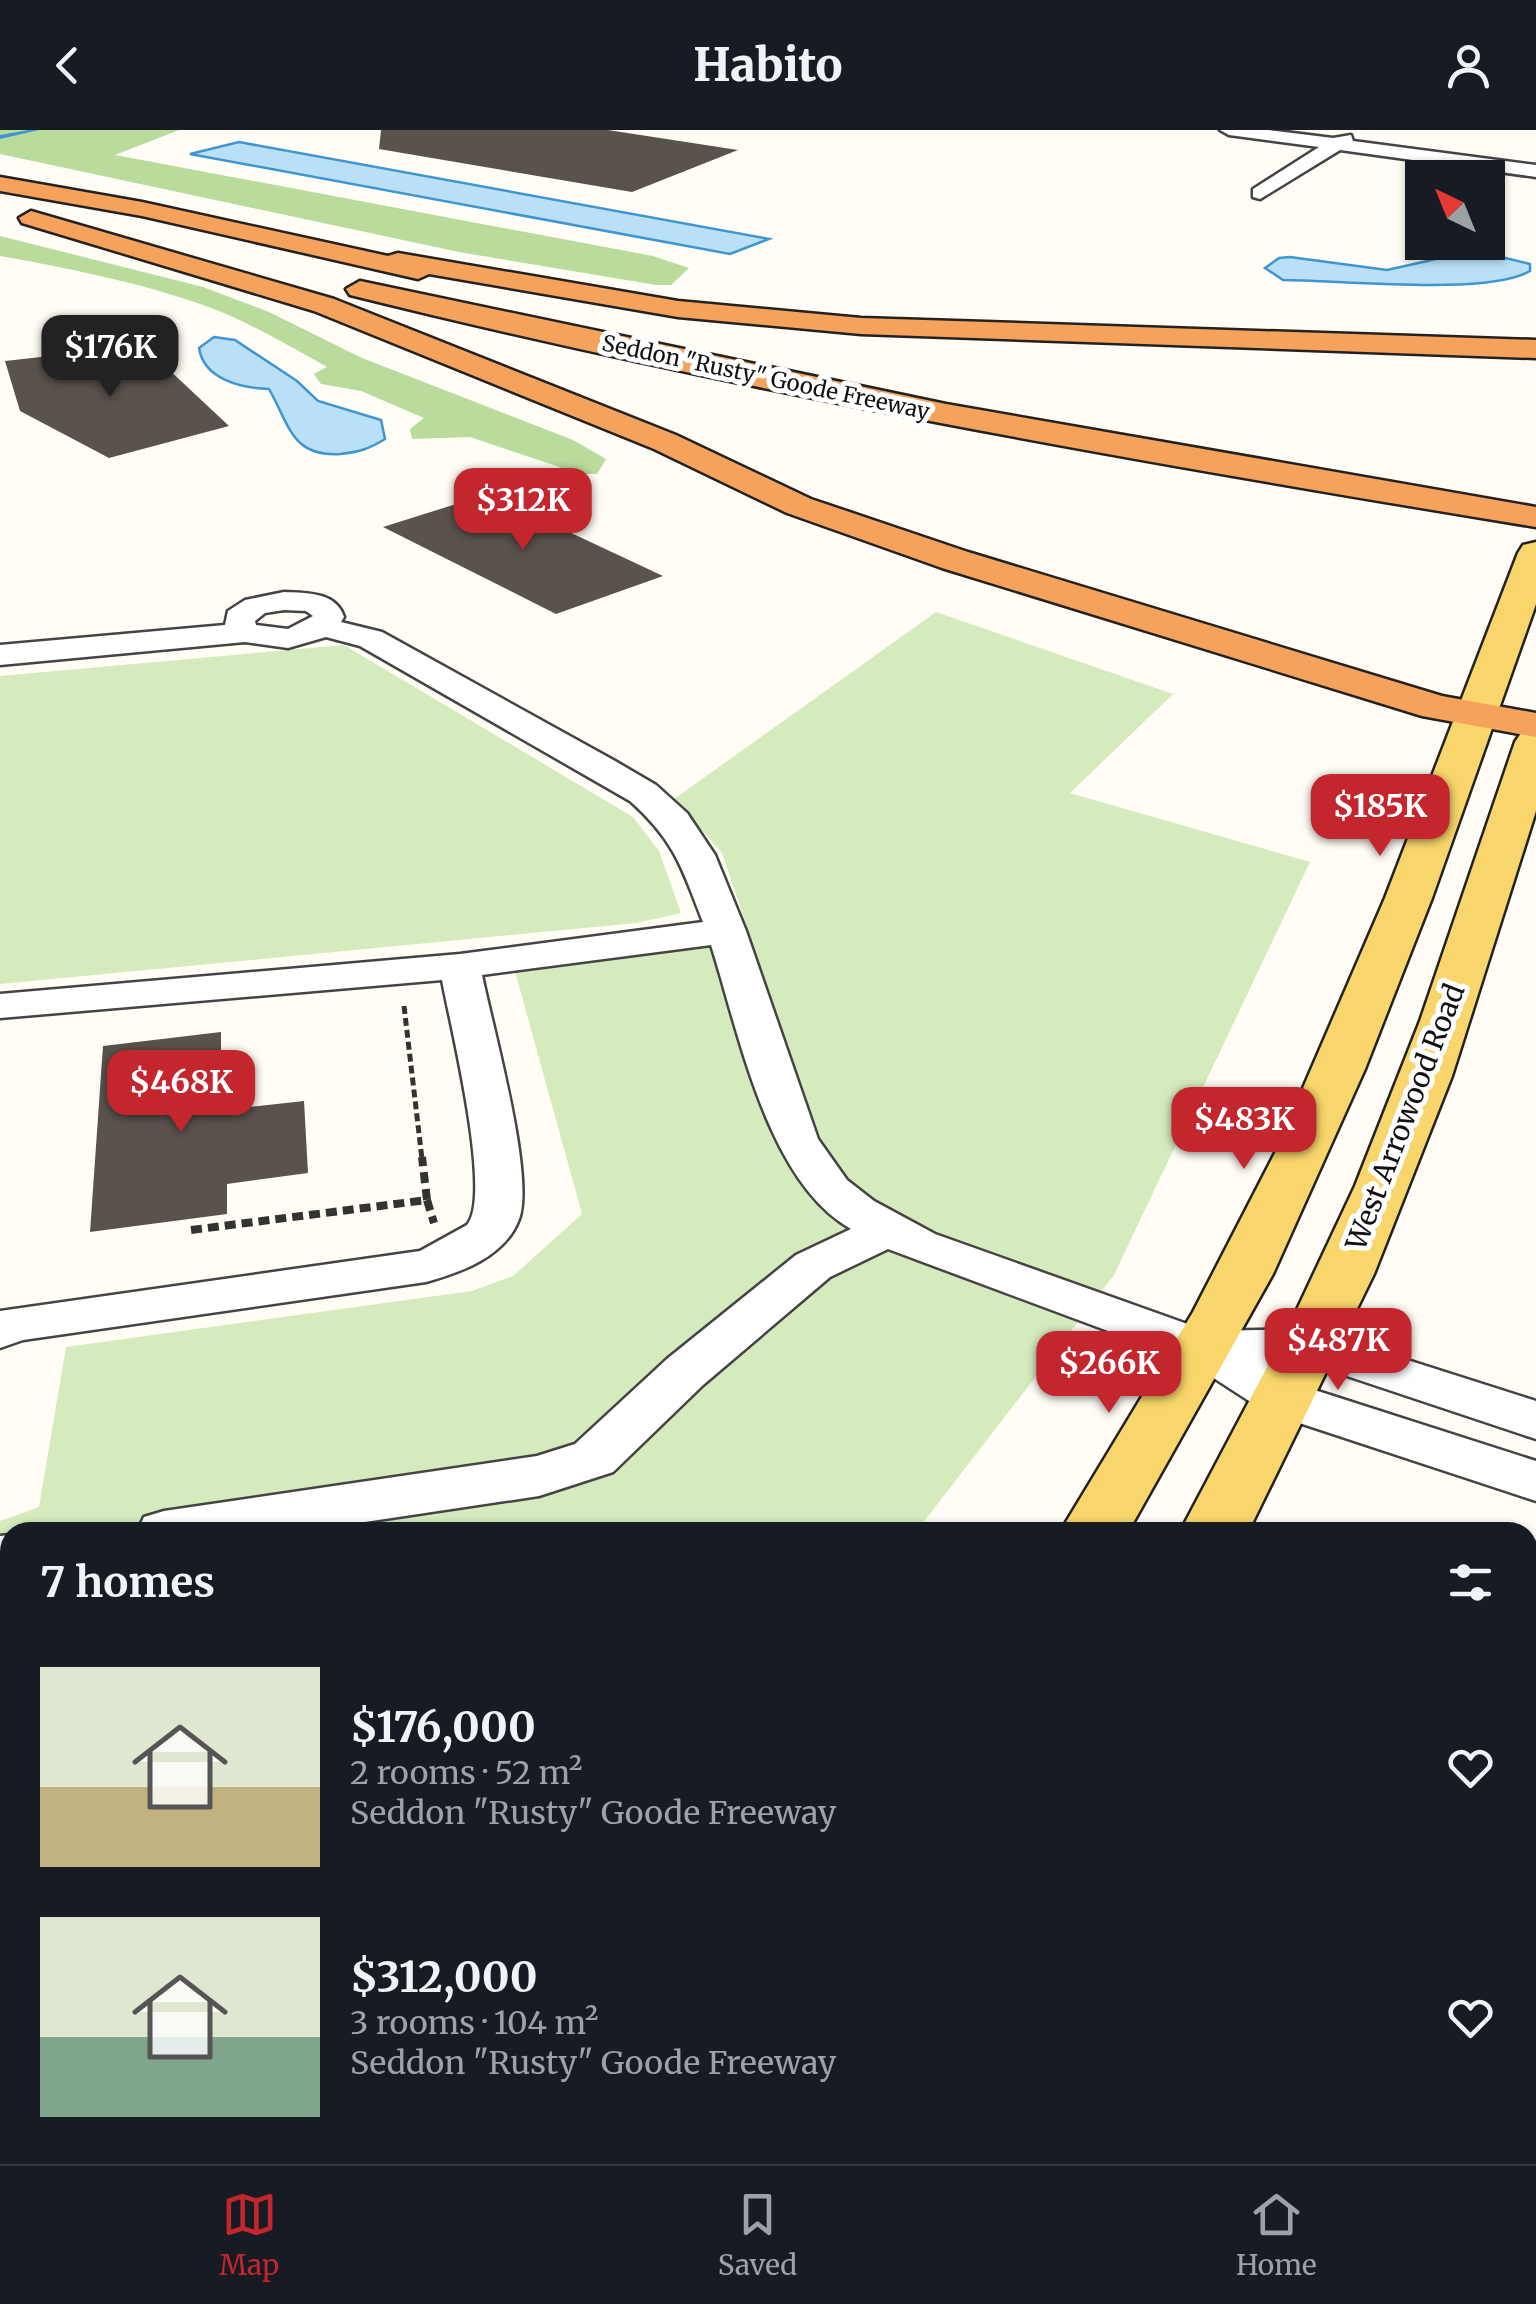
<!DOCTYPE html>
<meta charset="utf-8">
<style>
:root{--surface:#171b24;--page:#242831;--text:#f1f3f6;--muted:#9ea1a6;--line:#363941;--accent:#c4262e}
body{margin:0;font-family:Merriweather,serif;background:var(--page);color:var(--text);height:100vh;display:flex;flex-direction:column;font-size:38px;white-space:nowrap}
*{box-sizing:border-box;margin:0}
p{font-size:32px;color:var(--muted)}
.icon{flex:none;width:55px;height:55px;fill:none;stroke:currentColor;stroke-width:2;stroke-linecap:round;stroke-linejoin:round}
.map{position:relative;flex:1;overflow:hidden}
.drawer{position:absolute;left:0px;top:1392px;width:1538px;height:642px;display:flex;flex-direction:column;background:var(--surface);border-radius:30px 30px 0 0;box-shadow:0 2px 8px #0004}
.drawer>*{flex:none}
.needle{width:65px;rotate:317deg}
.controls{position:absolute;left:1405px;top:30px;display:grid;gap:20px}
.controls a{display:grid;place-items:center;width:100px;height:100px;border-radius:0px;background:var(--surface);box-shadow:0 2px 8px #0004;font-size:50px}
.price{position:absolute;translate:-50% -85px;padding:0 22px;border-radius:20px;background:var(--accent);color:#fff;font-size:32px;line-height:65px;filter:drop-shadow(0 2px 5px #0008)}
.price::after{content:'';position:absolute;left:50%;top:60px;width:30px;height:22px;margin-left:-15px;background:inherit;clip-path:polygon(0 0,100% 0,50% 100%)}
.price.on{background:#222;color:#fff}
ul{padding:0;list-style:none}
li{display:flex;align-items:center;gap:30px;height:250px;padding:0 40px}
li span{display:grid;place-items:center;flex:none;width:280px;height:200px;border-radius:0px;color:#555}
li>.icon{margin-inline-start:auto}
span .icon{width:120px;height:120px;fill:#fffc;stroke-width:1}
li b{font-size:42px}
h2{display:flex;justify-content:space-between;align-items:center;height:120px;padding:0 40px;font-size:42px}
header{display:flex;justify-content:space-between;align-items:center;height:130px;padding:0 40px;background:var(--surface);font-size:45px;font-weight:800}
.dock{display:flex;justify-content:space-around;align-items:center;height:140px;border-top:2px solid var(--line);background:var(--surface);font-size:28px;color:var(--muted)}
.dock a{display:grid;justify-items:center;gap:5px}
.dock .on{color:var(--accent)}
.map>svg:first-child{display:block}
.green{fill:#d5ebbd}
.forest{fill:#b9dc9c}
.water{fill:#b9e0f7;stroke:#3f96cf;stroke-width:2.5}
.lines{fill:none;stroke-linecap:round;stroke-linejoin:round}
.stream{fill:#3f96cf;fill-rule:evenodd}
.building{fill:#5a524d}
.minor-casing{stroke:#444;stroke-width:5}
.major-casing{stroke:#222;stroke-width:5}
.highway-casing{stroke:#222;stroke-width:5}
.path-far1{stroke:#333;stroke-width:5;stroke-dasharray:8 4;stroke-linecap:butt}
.path{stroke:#333;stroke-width:8;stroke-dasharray:11 6;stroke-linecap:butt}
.minor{fill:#fff;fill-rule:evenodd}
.major{fill:#f9d66b;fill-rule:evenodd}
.highway{fill:#f5a25d;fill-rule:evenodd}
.labels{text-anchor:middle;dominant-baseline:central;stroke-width:10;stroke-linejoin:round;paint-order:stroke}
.far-street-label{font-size:22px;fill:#111;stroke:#fff}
.street-label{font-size:28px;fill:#111;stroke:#fff}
</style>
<header><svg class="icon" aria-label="back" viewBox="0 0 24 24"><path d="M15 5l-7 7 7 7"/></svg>Habito<svg class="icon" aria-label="person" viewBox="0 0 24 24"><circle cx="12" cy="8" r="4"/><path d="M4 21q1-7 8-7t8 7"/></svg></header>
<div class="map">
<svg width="1536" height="2034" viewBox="0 0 1536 2034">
<rect width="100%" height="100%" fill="#fffdf5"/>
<!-- green -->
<g class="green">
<polygon points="936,482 1173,564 1070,663 1310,732 1114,1145 916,1402 10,1402 10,1502 0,1503 0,1391 39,1377 66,1217 472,1161 513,1146 582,1084 513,834 747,797 722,723 674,669"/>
<polygon points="344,515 633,687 659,721 681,783 636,793 0,854 0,546"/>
<polygon points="10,1968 10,2025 440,2025 433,2034 0,2034 0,1973"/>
</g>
<!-- forest -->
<g class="forest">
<polygon points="0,0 179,0 115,25 653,126 689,138 671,155 656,155 459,122 0,24"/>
<path d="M0 106 203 157 269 182 362 228 573 310 606 329 597 344H580L470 307 412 309 410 299 424 288 361 261 321 254 314 244 327 237C287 215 246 190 203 175 138 152 67 138 0 126Z"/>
<polygon points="10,1502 10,1968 0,1973 0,1503"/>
</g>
<!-- water -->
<g class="water">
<polygon points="239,12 769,109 730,124 190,24"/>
<path d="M1485 123 1530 134V141C1487 166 1339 150 1283 150L1265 138 1279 128 1290 127 1387 140 1454 125Z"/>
<path d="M214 207 235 210 297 251 318 271 381 290 385 309C369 319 359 322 340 324 292 327 290 296 269 259 242 258 204 250 199 218Z"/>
</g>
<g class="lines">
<!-- stream -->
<polygon class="stream" points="28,0 39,0 0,9 0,5"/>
</g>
<!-- building -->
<g class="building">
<polygon points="381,0 608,0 738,20 632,62 379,19"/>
<polygon points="141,216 151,237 165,236 229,296 109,328 20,281 5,231"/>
<polygon points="488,364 663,446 556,484 383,397"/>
<polygon points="221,902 221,980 304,971 308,1043 227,1054 227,1084 90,1102 103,916"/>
</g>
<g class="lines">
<!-- minor casing -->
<g class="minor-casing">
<g id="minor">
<polygon points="1220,0 1269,0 1333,8 1351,5 1353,11 1536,35 1536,47 1340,20 1260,69 1253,67 1253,59 1319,17 1229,5"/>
<path d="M284 462C307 463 336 462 344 487L341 492 382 502 615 631 656 655 687 683 715 725 746 801 818 1009 847 1050 874 1071 935 1104 1207 1201 1310 1199 1536 1271V1309L1308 1233 1267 1234 1302 1256 1536 1331V1371L1266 1282 1186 1230 888 1119 830 1147 703 1255 613 1342 539 1366 298 1402H137L144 1387 164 1381 537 1326 575 1314 667 1229 796 1125 851 1099C767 1052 739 902 711 815L482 845C492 895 535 1047 519 1089 505 1127 461 1142 426 1152L23 1210 0 1218V1181L420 1121 467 1095C493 1066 450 893 442 850L0 888V864L460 824 703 792C682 738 675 711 630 671L360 516 326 507 288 518 245 512 0 535V515L225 495 228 481 245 470ZM284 480 306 481 313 486 288 499 256 495 255 491 265 483Z"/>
<polygon points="10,1405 10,1447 0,1448 0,1406"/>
</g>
</g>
<!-- major casing -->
<g class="major-casing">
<g id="major">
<polygon points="1536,412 1536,474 1432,768 1365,939 1273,1144 1128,1402 1060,1402 1193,1182 1275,1023 1385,768 1518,423 1523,415"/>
<polygon points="1536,599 1536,681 1452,946 1374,1144 1248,1402 1180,1402 1293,1188 1355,1056 1420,891 1515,612 1521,603"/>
<polygon points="628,2025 719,2025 715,2034 624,2034"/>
<polygon points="793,2025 883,2025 879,2034 789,2034"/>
</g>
</g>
<!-- highway casing -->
<g class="highway-casing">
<g id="highway">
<polygon points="0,47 142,72 388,126 398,123 678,171 861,188 1536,210 1536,228 861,204 678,187 429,144 418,149 142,86 0,61"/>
<polygon points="31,81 334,169 676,305 811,369 968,422 1442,566 1536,583 1536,607 1422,586 942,438 787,383 654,319 314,181 22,93 19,88"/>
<path d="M360 151 946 274 1536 377V397C1139 332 741 262 350 165L346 159Z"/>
</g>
</g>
<!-- path-far1 -->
<polyline class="path-far1" points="404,876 422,1029"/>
<!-- path -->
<g class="path">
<polyline points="427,1070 434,1093"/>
<polyline points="191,1100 427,1070 422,1027"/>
</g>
<!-- minor -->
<use href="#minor" class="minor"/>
<!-- major -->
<use href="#major" class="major"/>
<!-- highway -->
<use href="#highway" class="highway"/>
</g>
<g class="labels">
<!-- far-street labels -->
<g class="far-street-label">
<text transform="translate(766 247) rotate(12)">Seddon "Rusty" Goode Freeway</text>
</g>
<!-- street labels -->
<g class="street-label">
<text transform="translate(1405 987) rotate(-69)">West Arrowood Road</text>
</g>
</g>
</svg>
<div class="controls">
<a><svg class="needle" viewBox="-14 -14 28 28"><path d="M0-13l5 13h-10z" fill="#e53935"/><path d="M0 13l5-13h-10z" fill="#9ea1a6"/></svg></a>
</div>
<b class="price on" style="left:110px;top:270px">$176K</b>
<b class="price" style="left:523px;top:423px">$312K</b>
<b class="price" style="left:1380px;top:729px">$185K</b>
<b class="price" style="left:181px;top:1005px">$468K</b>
<b class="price" style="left:1244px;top:1042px">$483K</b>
<b class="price" style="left:1338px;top:1263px">$487K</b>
<b class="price" style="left:1109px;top:1286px">$266K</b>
<section class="drawer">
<h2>7 homes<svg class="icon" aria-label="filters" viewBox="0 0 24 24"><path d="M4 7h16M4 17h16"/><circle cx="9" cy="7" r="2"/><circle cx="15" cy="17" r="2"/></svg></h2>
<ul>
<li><span style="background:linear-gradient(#dfe7d0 60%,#c2b280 0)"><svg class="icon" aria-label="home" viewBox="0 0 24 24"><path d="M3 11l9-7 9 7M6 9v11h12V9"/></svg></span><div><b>$176,000</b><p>2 rooms · 52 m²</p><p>Seddon &quot;Rusty&quot; Goode Freeway</p></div><svg class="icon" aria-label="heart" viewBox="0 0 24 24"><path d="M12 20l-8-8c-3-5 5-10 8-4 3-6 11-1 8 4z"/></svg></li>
<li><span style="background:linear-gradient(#dfe7d0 60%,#7fa58c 0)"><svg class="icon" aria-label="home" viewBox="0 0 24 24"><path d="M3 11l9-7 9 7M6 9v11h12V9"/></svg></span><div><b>$312,000</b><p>3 rooms · 104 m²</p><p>Seddon &quot;Rusty&quot; Goode Freeway</p></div><svg class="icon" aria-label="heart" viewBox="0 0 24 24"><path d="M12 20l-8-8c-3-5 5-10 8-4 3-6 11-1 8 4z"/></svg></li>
</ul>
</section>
</div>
<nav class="dock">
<a class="on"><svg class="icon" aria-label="map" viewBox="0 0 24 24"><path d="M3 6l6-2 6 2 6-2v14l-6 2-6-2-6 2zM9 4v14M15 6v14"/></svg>Map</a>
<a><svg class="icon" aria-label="saved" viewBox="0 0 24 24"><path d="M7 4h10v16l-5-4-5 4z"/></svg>Saved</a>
<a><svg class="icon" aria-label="home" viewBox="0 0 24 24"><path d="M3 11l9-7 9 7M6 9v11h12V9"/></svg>Home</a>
</nav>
